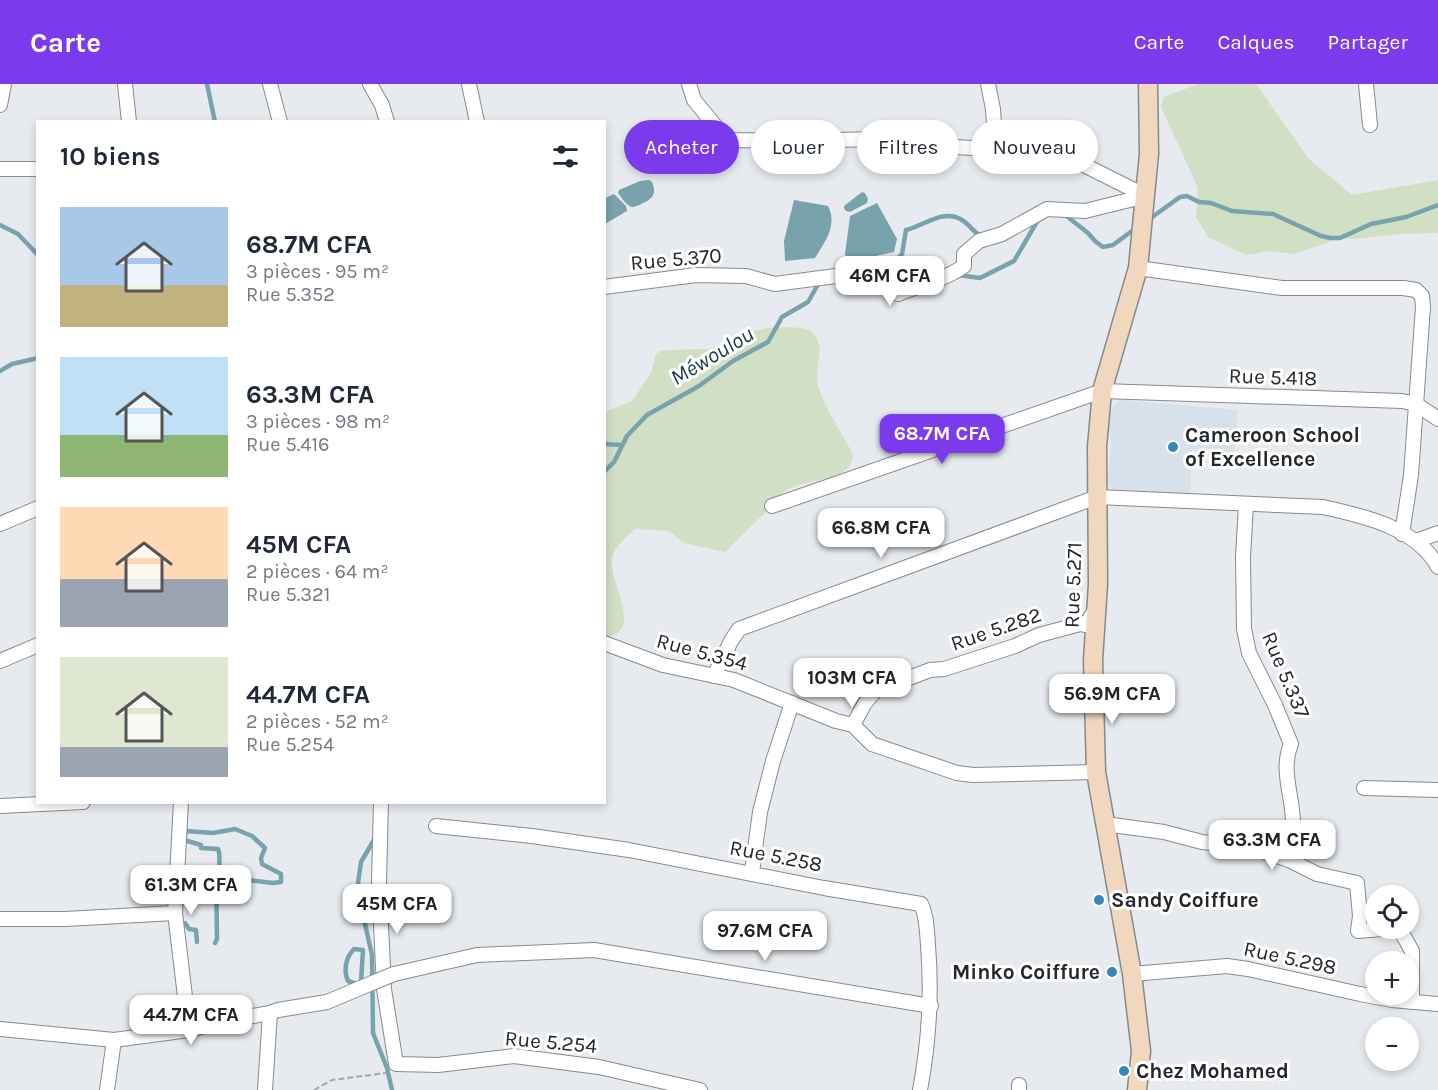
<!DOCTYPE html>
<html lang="fr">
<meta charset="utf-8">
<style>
:root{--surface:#fff;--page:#f2f2f3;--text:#1f2937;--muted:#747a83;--accent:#7c3aed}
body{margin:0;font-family:Karla,sans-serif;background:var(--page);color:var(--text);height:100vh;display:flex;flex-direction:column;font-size:22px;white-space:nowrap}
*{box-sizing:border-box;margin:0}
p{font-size:20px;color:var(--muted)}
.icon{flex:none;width:33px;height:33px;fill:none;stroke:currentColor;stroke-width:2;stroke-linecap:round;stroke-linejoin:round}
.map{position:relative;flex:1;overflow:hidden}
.side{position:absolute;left:36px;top:36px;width:570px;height:684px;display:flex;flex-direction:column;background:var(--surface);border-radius:0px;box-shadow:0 3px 9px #0003}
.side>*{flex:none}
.banner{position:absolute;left:624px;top:36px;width:570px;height:54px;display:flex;gap:12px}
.tools{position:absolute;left:1365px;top:801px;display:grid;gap:12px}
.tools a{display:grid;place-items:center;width:54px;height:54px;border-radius:50%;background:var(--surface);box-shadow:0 3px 9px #0003;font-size:30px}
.price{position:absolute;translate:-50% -51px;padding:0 14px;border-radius:12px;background:#fff;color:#222;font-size:20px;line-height:39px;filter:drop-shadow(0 2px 3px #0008)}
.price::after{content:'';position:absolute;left:50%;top:36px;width:18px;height:14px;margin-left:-9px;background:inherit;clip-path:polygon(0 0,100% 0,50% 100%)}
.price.selected{background:var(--accent);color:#fff}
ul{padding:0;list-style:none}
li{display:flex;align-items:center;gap:18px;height:150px;padding:0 24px}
li span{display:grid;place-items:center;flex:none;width:168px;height:120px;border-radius:0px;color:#555}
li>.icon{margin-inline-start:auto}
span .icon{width:72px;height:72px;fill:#fffc;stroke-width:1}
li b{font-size:26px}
h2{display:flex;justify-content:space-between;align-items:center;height:72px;padding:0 24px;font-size:26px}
.chip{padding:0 21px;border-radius:27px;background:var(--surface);box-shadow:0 3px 9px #0003;font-size:21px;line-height:54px}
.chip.selected{background:var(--accent);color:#fff}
header{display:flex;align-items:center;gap:36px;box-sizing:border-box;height:84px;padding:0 30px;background:var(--accent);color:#fff}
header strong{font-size:28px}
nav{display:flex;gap:33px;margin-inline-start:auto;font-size:21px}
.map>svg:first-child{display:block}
.built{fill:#d7e1ea}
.green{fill:#d1dfc5}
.water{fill:#78a3ad}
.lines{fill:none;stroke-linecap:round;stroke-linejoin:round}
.stream{stroke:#78a3ad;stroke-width:4.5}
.street-casing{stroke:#878a8d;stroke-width:16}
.secondary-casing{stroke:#878a8d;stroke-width:21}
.path{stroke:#a5a7ab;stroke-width:2;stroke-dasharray:6 3;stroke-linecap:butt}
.street{stroke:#fff;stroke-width:14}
.secondary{stroke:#f1d7be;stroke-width:18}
.street-bridge-casing{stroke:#878a8d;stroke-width:16;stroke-linecap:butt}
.street-bridge{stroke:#fff;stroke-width:14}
.poi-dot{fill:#3687b8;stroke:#fff;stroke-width:2}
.labels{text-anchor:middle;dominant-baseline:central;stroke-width:6;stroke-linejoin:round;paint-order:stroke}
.street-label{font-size:21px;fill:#262729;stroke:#fff}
.poi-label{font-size:21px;font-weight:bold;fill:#262729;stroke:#fff;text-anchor:start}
.water-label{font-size:22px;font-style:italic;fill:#143e46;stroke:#fff}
</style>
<header>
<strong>Carte</strong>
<nav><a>Carte</a><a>Calques</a><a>Partager</a></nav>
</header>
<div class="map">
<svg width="1438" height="1006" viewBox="0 0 1438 1006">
<rect width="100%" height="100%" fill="#e7ebef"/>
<!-- built -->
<polygon class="built" points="1121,316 1238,326 1235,369 1192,366 1190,416 1115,410 1107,398 1111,361 1109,342 1112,324"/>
<!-- green -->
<g class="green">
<polygon points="1199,0 1256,0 1309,75 1352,111 1438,96 1438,149 1402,150 1353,155 1340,154 1295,170 1270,167 1246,171 1208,153 1196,133 1198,104 1161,23 1163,13"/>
<path d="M766 244C777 244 804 241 812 248 826 261 816 279 817 296 819 315 844 352 853 371 853 405 785 388 772 422L725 468 684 459 669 447 635 445C627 453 613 464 612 475 609 498 645 550 605 553V328L632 317 651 289 656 270 662 266 709 265 746 249Z"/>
</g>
<!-- water -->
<g class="water">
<path d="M649 96 652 98C657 110 653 115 641 120 639 121 634 123 632 123 627 122 621 113 618 109L619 106 640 97Z"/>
<polygon points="862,108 865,109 868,115 867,119 850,128 846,127 844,124 844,122"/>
<polygon points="614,110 626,122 627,127 605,140 605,114"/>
<path d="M794 116 828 122C838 141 825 158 815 174L785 177 784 157Z"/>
<polygon points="877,119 897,155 894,168 852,177 847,176 845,170 850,132"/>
</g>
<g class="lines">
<!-- stream -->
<g class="stream">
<polyline points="207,0 215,38"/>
<polyline points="1064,130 1088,149 1095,157 1103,163 1113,161 1136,144"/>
<polyline points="1148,136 1180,113 1187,112 1199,118 1211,119 1232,127 1273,130 1321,152 1331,154 1340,154 1371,140 1406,133 1438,121"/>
<polyline points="0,141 18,150 38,171"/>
<path d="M856 187 897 175 902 170 906 146C924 142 943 124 962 136 969 140 973 148 981 152"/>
<polyline points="958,191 980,194 1014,177 1038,136"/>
<polyline points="0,287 12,280 38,274"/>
<polyline points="604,360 622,361"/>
<polyline points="604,388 614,378 627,352 647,331 699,302 733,277 768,258 782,233 808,218 820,197"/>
<path d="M235 745 252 752 265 764 261 774 262 780 281 790V798L273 799 223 793C216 785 222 774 218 765L201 764V761L184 756 186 747 213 749Z"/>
<polyline points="375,754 361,778 358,799 361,822 372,871 373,949 387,984 392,1006"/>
<polyline points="183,788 198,784 216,786 217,855 215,859"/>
<polyline points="185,839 189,845 196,846 197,858"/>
<path d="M354 865 363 866 361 897 357 900 348 897C343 886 346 873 354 865Z"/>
</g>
<!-- street casing -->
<g class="street-casing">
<g id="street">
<polyline points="125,0 129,38"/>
<polyline points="270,0 280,38"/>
<polyline points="370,0 382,21 387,38"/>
<polyline points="469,0 477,38"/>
<polyline points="689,0 694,16 727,56 791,57 878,55 919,61 973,64 984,63 995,56"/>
<polyline points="988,0 993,25 995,56 1010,57 1060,69 1146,112"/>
<polyline points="1366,0 1370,41"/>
<polyline points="0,21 4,0"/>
<polyline points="0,85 38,85"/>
<polyline points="1138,184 1282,204 1403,204 1416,206 1422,212 1423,223 1411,391 1402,450"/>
<path d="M604 203 696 191 746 192 775 200 851 190 868 194 898 210C921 201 944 196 964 182V170L979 157 1002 150 1047 125 1085 127 1146 112"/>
<path d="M1246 421 1243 473 1244 545 1249 569 1275 621 1291 660C1280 686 1293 712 1293 739 1294 751 1290 764 1289 776"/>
<polyline points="772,422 1102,307 1402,317 1416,320 1438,335"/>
<polyline points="0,440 38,424"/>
<polyline points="1416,457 1438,449"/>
<polyline points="604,559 663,581 734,596 836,637 853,641 872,660 957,689 973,691 1096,688"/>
<polyline points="0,577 38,561"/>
<path d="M714 592 731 557 739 545 1097 413 1323 423C1364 432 1417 444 1438 483"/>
<polyline points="853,641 865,619 875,607 930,586 944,585 1015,562 1039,551 1080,540 1085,541 1095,527"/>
<polyline points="1364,704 1438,706"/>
<polyline points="181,718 175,829 189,946"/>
<polyline points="381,718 379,797 384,905 396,980 438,981 514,972 599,983 700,1006"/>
<polyline points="0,722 83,718"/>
<polyline points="1105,740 1164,748 1202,758 1250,763 1289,776 1317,790 1357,799 1360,832 1358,847 1394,844"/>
<path d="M436 742 532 752 629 766 824 804 921 820C927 832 927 848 928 861 932 910 929 958 920 1006"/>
<polyline points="752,788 760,728 773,677 792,619"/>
<polyline points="0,835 65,835 175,829"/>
<polyline points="1399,844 1412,867 1412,918"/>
<polyline points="394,890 477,871 594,866 931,922"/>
<polyline points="1132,890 1227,882 1248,885 1360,910 1392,916 1438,920"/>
<polyline points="0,945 114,956 189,946 224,937 270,929 278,926 327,918 372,899"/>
<polyline points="107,1006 114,956"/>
<polyline points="265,1006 270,929"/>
<polyline points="1019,1006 1019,1001"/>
</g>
</g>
<!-- secondary casing -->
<g class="secondary-casing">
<polyline id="secondary" points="1137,1006 1141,967 1132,890 1096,688 1093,576 1098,500 1097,363 1102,307 1138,184 1149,70 1148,0"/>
</g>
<!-- path -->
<polyline class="path" points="314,1006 332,996 386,989"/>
<!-- street -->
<use href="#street" class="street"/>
<!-- secondary -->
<use href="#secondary" class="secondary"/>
<!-- street-bridge casing -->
<g class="street-bridge-casing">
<polyline id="street-bridge" points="372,899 394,890"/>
</g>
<!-- street-bridge -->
<use href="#street-bridge" class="street-bridge"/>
</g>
<!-- markers -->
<g class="poi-dot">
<circle cx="1173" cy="363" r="6"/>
<circle cx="1099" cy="816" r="6"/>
<circle cx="1112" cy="888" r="6"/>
<circle cx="1124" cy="987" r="6"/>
</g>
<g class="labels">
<!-- street labels -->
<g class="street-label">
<text transform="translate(676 175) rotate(-5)">Rue 5.370</text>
<text transform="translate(1273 293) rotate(2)">Rue 5.418</text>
<text transform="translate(1073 501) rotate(-88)">Rue 5.271</text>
<text transform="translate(996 545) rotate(-19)">Rue 5.282</text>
<text transform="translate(702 568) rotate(15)">Rue 5.354</text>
<text transform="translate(1286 591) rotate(67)">Rue 5.337</text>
<text transform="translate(776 772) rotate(11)">Rue 5.258</text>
<text transform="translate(1290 874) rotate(12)">Rue 5.298</text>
<text transform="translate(551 958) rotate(5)">Rue 5.254</text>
</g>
<!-- poi labels -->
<g class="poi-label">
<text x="1185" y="351">Cameroon School<tspan x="1185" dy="24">of Excellence</tspan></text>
<text x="1111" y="816">Sandy Coiffure</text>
<text x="1100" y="888" text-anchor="end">Minko Coiffure</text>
<text x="1136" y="987">Chez Mohamed</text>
</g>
<!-- water labels -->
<g class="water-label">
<text transform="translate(712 272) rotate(-31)">Méwoulou</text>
</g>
</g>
</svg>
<div class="tools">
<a><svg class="icon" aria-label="locate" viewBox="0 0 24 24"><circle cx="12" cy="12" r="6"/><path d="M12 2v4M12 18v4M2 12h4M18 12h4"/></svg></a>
<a>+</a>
<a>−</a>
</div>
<b class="price" style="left:890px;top:223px">46M CFA</b>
<b class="price selected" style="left:942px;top:381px">68.7M CFA</b>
<b class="price" style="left:881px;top:475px">66.8M CFA</b>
<b class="price" style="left:852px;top:625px">103M CFA</b>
<b class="price" style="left:1112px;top:641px">56.9M CFA</b>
<b class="price" style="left:1272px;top:787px">63.3M CFA</b>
<b class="price" style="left:191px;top:832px">61.3M CFA</b>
<b class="price" style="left:397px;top:851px">45M CFA</b>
<b class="price" style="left:765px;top:878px">97.6M CFA</b>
<b class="price" style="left:191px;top:962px">44.7M CFA</b>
<div class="banner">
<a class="chip selected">Acheter</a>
<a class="chip">Louer</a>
<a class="chip">Filtres</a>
<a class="chip">Nouveau</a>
</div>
<section class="side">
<h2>10 biens<svg class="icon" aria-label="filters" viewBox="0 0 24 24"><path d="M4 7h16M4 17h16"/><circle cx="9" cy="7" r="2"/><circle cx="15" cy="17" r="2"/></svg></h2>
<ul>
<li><span style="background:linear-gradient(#a9c7e8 65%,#c2b280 0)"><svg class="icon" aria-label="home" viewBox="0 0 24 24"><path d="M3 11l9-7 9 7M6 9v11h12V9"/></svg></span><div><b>68.7M CFA</b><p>3 pièces · 95 m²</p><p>Rue 5.352</p></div></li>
<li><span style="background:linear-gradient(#bfe0f5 65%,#8fb573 0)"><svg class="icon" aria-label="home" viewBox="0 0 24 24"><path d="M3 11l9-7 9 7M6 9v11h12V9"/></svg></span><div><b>63.3M CFA</b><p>3 pièces · 98 m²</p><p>Rue 5.416</p></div></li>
<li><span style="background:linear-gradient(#ffd9b3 60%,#9aa5b1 0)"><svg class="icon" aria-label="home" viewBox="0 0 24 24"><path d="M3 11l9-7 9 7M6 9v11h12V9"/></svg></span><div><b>45M CFA</b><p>2 pièces · 64 m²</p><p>Rue 5.321</p></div></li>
<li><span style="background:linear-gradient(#dfe7d0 75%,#9aa5b1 0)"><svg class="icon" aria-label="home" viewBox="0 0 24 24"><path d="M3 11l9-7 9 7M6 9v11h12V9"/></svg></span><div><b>44.7M CFA</b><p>2 pièces · 52 m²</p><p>Rue 5.254</p></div></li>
</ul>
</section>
</div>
